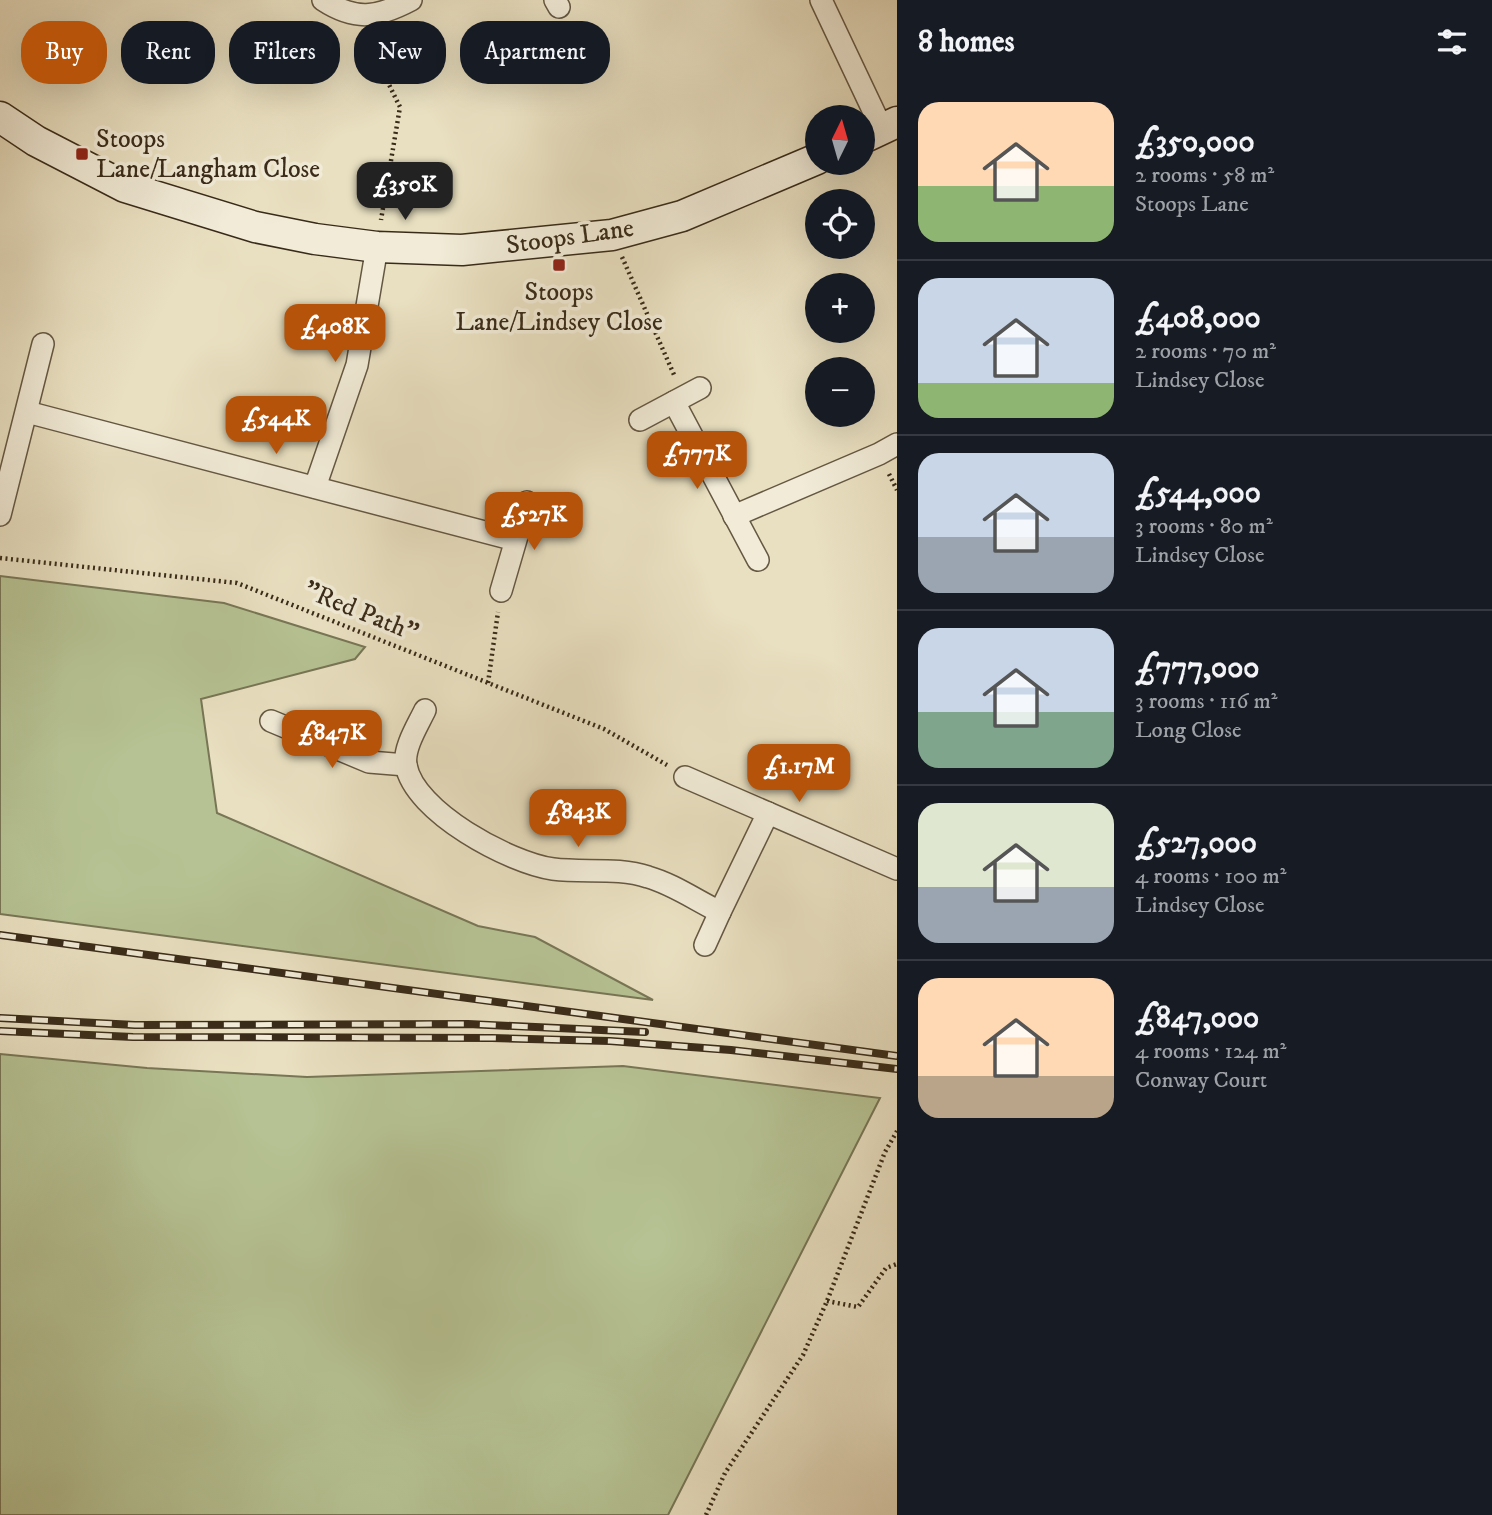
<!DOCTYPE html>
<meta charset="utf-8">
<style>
:root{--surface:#171b24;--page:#20242c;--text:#f1f3f6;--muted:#9ea1a6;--line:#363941;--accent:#b45309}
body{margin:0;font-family:"IM FELL DW Pica",serif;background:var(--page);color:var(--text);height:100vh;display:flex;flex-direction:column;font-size:26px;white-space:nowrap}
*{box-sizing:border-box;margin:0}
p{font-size:23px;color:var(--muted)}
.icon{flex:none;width:38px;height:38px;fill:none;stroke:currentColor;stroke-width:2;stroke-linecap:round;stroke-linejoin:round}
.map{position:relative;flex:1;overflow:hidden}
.panel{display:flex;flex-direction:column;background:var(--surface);width:595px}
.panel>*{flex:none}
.guide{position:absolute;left:21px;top:21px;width:665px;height:63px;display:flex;gap:14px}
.needle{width:46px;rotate:5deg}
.tools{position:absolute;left:805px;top:105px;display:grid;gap:14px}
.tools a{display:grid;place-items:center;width:70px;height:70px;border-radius:50%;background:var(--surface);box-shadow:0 7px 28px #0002;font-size:35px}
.price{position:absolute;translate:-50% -60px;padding:0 16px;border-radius:14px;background:var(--accent);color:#fff;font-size:23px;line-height:46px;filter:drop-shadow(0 2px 4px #0008)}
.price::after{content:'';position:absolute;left:50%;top:42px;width:21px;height:16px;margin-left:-10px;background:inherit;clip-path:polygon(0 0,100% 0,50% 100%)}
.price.on{background:#222;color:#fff}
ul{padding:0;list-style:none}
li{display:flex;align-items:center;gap:21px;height:175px;padding:0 21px}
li+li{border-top:2px solid var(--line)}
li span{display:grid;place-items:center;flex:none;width:196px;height:140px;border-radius:21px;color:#555}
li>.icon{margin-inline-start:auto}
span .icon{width:84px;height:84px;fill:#fffc;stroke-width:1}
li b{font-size:30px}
h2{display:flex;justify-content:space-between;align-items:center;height:84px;padding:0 21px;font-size:30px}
.chip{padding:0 24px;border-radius:28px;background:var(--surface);box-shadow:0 7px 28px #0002;font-size:24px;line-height:63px}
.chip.on{background:var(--accent);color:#fff}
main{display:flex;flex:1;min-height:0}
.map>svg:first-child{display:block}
.green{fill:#b6c293;stroke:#787656;stroke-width:2}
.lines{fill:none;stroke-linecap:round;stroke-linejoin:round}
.street-casing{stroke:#655843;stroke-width:24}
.secondary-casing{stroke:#392b19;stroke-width:33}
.path{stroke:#392b19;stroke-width:4.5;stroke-dasharray:2 3.5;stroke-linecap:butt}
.street{stroke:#f1ebd7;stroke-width:21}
.secondary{stroke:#f1ebd7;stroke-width:30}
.rail-casing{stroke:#392b19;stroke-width:8}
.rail{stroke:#f1ebd7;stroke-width:5;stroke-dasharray:16;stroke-linecap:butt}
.poi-dot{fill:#8f2418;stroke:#f1ebd7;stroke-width:2.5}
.labels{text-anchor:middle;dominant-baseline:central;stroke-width:7;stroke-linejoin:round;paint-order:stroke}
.poi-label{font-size:26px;fill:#392b19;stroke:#f1ebd7;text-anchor:start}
.street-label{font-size:26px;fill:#392b19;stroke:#f1ebd7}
</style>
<main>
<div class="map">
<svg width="897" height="1515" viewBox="0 0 897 1515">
<rect width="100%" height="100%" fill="#e9e0c1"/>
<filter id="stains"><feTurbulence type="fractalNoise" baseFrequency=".00286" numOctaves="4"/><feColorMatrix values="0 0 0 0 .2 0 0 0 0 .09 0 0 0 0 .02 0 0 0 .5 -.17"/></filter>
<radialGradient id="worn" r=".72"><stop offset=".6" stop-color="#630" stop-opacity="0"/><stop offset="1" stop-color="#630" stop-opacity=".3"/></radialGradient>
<!-- green -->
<g class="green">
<polygon points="0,576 224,603 365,647 355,659 201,699 217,813 478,926 535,937 653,1000 0,914"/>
<polygon points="0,1054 147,1068 307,1077 623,1066 880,1098 668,1515 0,1515"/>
</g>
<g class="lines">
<!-- street casing -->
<g class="street-casing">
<g id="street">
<path d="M323 0C355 21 377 18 411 0"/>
<polyline points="555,0 559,7"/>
<polyline points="821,0 882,129"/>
<polyline points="674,402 758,560"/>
<polyline points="27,412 515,540"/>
<polyline points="640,420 700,388"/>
<polyline points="315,487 357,365 377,247"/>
<polyline points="0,515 43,344"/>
<polyline points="734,516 879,454 897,444"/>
<polyline points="501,591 527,502"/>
<path d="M425 710C418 725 403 748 406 765 414 812 510 863 553 869 584 873 618 867 648 877 673 884 697 901 720 912L768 813"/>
<polyline points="271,721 369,762 406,765"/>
<polyline points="685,777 897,869"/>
<polyline points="705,945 720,912"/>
</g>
</g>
<!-- secondary casing -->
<g class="secondary-casing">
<g id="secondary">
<polyline points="0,117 36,141 125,187 255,227 315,239 377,247 462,250 612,235 682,216 817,159"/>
<polyline points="863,138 897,122"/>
</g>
</g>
<!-- path -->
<g class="path">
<polyline points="365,36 400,107 381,220"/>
<polyline points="622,257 675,377"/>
<polyline points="889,474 897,490"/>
<polyline points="0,558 237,583 604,729 667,765"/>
<polyline points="488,683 498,612"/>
<polyline points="827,1301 858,1307 886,1268 897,1264"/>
<polyline points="706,1515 725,1473 803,1355 827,1301 885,1152 897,1131"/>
</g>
<!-- street -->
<use href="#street" class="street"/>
<!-- secondary -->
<use href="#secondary" class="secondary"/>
<!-- rail casing -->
<g class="rail-casing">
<g id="rail">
<polyline points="0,935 897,1056"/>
<polyline points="0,1018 135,1025 468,1024 645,1032"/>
<polyline points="0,1031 133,1037 492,1038 610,1041 731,1050 897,1069"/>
</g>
</g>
<!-- rail -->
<use href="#rail" class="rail"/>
</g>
<!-- markers -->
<g class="poi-dot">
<rect x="75" y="147" width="14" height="14" rx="3.5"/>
<rect x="552" y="258" width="14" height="14" rx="3.5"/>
</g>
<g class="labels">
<!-- poi labels -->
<g class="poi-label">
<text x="96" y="139">Stoops<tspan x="96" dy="30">Lane/Langham Close</tspan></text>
<text x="559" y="292" text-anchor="middle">Stoops<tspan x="559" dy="30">Lane/Lindsey Close</tspan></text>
</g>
<!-- street labels -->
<g class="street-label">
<text transform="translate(570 237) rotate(-8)">Stoops Lane</text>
<text transform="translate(361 612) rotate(22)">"Red Path"</text>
</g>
</g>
<rect width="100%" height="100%" filter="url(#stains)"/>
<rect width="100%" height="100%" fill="url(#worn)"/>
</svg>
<div class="tools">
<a><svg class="needle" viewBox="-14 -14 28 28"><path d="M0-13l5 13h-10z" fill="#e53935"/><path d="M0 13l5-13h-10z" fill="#9ea1a6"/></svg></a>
<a><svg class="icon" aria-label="locate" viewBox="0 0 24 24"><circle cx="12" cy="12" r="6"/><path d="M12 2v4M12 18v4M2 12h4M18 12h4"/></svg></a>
<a>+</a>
<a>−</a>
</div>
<b class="price on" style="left:405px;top:222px">£350K</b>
<b class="price" style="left:335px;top:364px">£408K</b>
<b class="price" style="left:276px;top:456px">£544K</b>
<b class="price" style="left:697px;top:491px">£777K</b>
<b class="price" style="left:534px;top:552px">£527K</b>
<b class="price" style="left:332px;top:770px">£847K</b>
<b class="price" style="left:799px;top:804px">£1.17M</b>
<b class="price" style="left:578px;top:849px">£843K</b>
<div class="guide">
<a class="chip on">Buy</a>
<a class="chip">Rent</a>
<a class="chip">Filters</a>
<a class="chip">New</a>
<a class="chip">Apartment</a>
</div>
</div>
<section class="panel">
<h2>8 homes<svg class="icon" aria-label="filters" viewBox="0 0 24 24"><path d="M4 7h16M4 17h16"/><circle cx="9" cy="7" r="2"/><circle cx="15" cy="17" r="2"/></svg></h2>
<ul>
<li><span style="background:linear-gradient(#ffd9b3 60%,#8fb573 0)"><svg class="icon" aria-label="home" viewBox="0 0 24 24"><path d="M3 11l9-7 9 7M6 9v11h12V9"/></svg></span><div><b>£350,000</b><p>2 rooms · 58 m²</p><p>Stoops Lane</p></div></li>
<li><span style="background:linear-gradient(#c9d6e8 75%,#8fb573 0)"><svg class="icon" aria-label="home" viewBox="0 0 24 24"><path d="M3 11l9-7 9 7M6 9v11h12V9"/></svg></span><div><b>£408,000</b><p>2 rooms · 70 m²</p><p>Lindsey Close</p></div></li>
<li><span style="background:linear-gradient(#c9d6e8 60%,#9aa5b1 0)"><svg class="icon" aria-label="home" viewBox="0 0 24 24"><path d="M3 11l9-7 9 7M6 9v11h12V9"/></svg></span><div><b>£544,000</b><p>3 rooms · 80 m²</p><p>Lindsey Close</p></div></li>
<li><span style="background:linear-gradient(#c9d6e8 60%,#7fa58c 0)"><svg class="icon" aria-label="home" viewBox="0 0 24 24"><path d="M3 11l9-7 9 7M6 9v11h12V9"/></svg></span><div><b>£777,000</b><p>3 rooms · 116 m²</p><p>Long Close</p></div></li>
<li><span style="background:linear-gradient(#dfe7d0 60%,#9aa5b1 0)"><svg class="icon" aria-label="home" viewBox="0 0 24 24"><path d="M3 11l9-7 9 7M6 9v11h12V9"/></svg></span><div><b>£527,000</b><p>4 rooms · 100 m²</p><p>Lindsey Close</p></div></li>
<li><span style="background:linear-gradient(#ffd9b3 70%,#b9a48a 0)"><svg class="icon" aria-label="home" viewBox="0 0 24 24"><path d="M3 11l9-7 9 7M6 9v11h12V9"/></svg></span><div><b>£847,000</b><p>4 rooms · 124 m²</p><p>Conway Court</p></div></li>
</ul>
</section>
</main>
